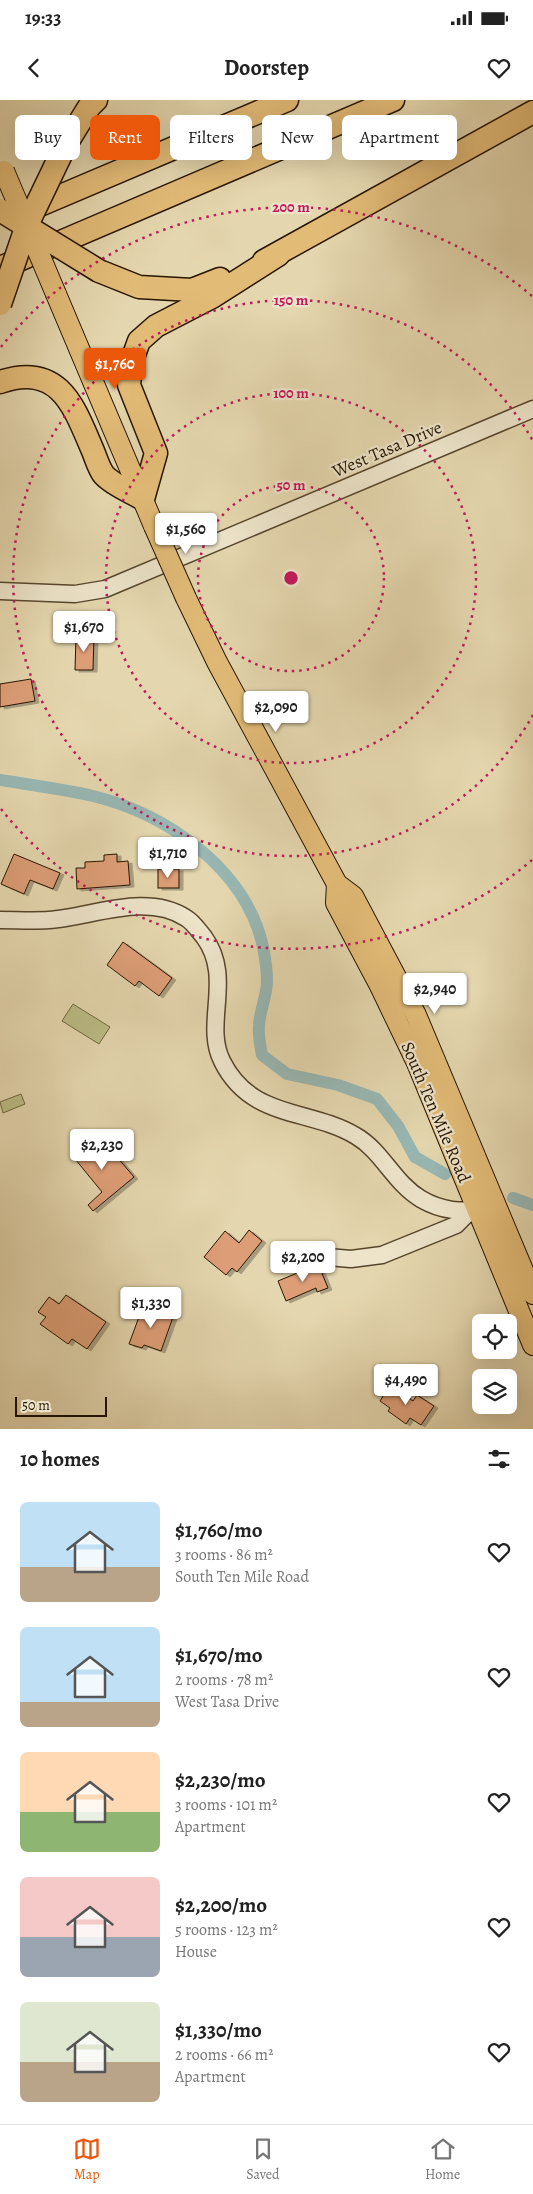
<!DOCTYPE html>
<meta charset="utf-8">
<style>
:root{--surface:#fff;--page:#f6f6f6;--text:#222;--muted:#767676;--line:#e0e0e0;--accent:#ea580c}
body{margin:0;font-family:Alegreya,serif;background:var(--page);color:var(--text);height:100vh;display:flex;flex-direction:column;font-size:19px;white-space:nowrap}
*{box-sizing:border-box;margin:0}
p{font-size:16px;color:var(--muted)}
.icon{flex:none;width:28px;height:28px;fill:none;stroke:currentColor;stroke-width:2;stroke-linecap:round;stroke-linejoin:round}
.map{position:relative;height:1329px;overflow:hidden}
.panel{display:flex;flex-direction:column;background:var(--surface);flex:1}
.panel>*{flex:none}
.top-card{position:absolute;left:15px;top:15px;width:504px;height:45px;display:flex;gap:10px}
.buttons{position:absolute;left:472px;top:1214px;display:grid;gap:10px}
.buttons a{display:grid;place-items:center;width:45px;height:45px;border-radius:8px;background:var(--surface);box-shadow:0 5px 20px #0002;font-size:25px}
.scale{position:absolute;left:15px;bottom:12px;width:92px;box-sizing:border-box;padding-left:5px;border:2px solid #271500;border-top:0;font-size:14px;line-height:18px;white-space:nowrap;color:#271500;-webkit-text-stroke:4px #ede4ca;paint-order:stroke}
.price{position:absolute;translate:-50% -42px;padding:0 11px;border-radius:5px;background:#fff;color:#222;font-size:16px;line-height:32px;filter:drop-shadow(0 1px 2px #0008)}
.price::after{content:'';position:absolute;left:50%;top:30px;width:15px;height:11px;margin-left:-8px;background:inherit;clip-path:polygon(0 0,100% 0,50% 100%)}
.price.selected{background:var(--accent);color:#fff}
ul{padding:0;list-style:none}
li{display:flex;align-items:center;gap:15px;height:125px;padding:0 20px}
li span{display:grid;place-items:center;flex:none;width:140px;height:100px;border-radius:8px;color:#555}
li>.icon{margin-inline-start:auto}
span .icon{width:60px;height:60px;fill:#fffc;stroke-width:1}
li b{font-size:21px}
h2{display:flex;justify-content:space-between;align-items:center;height:60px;padding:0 20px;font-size:21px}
.chip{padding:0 18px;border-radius:8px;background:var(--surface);box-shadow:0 5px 20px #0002;font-size:18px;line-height:45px}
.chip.selected{background:var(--accent);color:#fff}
.status{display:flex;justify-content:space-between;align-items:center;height:35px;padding:0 25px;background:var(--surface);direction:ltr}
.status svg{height:14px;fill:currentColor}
header{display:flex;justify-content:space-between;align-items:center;height:65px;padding:0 20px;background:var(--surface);font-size:22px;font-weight:700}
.tab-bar{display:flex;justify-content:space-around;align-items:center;height:70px;border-top:1px solid var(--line);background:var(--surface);font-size:14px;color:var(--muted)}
.tab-bar a{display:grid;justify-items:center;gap:2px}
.tab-bar .selected{color:var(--accent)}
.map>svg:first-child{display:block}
.green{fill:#bbbc85;stroke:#716842}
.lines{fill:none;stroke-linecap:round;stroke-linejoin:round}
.canal{stroke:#98b7b3;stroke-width:12}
.building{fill:#dd9e77;stroke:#271500;filter:url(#shadow)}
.minor-casing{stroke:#56452c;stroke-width:19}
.major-casing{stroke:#271500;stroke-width:22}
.highway-casing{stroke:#271500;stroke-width:25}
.minor{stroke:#ede4ca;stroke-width:16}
.major{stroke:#e2bb77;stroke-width:20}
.highway{stroke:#e2bb77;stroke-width:22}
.major-bridge-casing{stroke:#271500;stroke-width:22;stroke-linecap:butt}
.highway-bridge-casing{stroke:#271500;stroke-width:25;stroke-linecap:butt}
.major-bridge{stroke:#e2bb77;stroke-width:20}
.highway-bridge{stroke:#e2bb77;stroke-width:22}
.ring{fill:none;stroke:#c2185b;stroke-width:2.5;stroke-dasharray:2.5 5}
.labels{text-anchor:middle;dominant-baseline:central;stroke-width:4.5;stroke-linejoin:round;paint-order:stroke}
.street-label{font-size:18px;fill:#271500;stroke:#ede4ca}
.centre{fill:#c2185b;stroke:#ede4ca;stroke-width:2.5}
.ring-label{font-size:15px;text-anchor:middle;font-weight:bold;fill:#c2185b;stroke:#ede4ca;stroke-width:4.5;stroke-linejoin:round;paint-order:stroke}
</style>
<div class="status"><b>19:33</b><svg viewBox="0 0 49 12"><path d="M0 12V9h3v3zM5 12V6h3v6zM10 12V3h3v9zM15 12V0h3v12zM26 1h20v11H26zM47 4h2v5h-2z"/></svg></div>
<header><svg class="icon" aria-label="back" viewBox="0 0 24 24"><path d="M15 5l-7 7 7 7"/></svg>Doorstep<svg class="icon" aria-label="heart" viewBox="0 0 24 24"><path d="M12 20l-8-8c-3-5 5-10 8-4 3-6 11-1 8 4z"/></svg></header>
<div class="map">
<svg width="533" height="1329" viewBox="0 0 533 1329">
<defs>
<filter id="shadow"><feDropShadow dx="4" dy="2" stdDeviation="0" flood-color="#0004"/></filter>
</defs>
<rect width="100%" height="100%" fill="#e4d6ae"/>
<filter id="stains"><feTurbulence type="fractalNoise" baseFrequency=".004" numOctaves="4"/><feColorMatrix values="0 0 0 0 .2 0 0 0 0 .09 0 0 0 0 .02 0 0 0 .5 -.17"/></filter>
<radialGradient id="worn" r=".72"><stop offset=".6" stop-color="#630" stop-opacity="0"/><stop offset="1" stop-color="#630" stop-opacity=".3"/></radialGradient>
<!-- green -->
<g class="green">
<polygon points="73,904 110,927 99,944 62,921"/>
<polygon points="21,994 25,1004 3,1013 0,1002"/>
</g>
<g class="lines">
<!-- canal -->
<g class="canal">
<path d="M0 680C31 685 63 689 93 696 167 714 246 769 263 847 265 857 267 870 267 881 267 895 260 910 259 925 258 935 260 945 262 955L287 974 338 985 377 999 398 1026 415 1057 445 1074"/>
<polyline points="513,1098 533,1105"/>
</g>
</g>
<!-- building -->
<g class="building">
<polygon points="76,536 94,536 93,570 75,570"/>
<polygon points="31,579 35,601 0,607 0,584"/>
<polygon points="14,754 60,773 53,789 30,780 24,794 1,784"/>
<polygon points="117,754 117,762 128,761 130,785 77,789 76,768 85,768 85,762 104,761 104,755"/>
<rect x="158" y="769" width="21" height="19"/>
<polygon points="123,842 172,878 159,896 139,881 135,886 107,865"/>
<polygon points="97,1040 114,1060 117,1057 134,1077 93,1111 88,1105 102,1092 71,1054 82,1044 86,1049"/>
<polygon points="249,1130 262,1141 237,1172 232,1168 226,1175 204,1157 225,1131 239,1143"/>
<polygon points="314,1166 319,1166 328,1188 317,1192 316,1188 286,1201 278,1181"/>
<polygon points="66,1195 106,1222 87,1249 72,1239 68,1244 40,1224 46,1217 38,1212 49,1197 59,1204"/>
<polygon points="143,1206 173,1217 161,1251 144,1245 142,1248 129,1244"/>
<polygon points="390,1285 413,1301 417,1295 434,1306 421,1325 410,1318 406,1324 388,1311 390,1308 380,1301"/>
</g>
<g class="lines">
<!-- minor casing -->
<g class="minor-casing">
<g id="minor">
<polyline points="0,491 75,494 105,489 533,309"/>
<path d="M0 820C16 820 33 821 49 820 92 817 146 792 186 818 193 822 199 831 204 837 234 878 203 923 222 961 251 1020 309 1008 356 1036 382 1051 394 1083 421 1099 445 1113 463 1111 490 1110"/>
<polyline points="280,1153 351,1159 382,1155 456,1125 469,1112"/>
</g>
</g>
<!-- major casing -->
<g class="major-casing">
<g id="major">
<polyline points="56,194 154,426"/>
<polyline points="186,498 217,562 337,784 353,796 416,915 533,1194"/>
<polyline points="337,784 336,803 379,884 417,963 533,1245"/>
</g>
</g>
<!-- highway casing -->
<g class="highway-casing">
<g id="highway">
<polyline points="65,46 89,7 96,0"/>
<polyline points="23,112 287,0"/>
<polyline points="264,161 533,12"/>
<polyline points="0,168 393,0"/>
<polyline points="99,171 139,187 192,190 220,179"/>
<path d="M0 282C60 262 74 307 93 351 96 358 99 369 104 375 113 385 131 392 143 399L156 353 129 285 131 263 139 241 156 226 212 197 278 155"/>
</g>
</g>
<!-- minor -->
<use href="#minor" class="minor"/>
<!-- major -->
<use href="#major" class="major"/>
<!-- highway -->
<use href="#highway" class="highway"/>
<!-- major-bridge casing -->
<g class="major-bridge-casing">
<g id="major-bridge">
<polyline points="4,71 56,194"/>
<polyline points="154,426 186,498"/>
</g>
</g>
<!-- highway-bridge casing -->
<g class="highway-bridge-casing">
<g id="highway-bridge">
<polyline points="0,110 99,171"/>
<polyline points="0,204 27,125 65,46"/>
</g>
</g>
<!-- major-bridge -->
<use href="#major-bridge" class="major-bridge"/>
<!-- highway-bridge -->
<use href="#highway-bridge" class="highway-bridge"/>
</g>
<!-- distance rings -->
<g class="ring">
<circle cx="291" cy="478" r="93"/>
<circle cx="291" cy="478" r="185"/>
<path d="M533 615A278 278 0 1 1 533 341"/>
<path d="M532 760A371 371 0 0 1 1 709M1 247A371 371 0 0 1 532 196"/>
</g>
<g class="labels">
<!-- street labels -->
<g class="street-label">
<text transform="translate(387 349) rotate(-23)">West Tasa Drive</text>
<text transform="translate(436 1012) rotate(67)">South Ten Mile Road</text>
</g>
</g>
<circle cx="291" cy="478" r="8" class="centre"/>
<g class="ring-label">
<text x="291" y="112">200 m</text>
<text x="291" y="205">150 m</text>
<text x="291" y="298">100 m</text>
<text x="291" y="390">50 m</text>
</g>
<rect width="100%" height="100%" filter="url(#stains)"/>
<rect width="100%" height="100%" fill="url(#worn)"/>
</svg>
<div class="buttons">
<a><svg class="icon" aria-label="locate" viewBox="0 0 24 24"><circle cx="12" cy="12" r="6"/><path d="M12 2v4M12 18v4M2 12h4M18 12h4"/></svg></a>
<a><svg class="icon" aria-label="layers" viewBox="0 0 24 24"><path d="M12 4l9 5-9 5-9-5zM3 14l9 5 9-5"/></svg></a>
</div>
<div class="scale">50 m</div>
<b class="price selected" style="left:115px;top:290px">$1,760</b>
<b class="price" style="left:186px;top:455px">$1,560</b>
<b class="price" style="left:84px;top:553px">$1,670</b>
<b class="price" style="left:276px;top:633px">$2,090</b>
<b class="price" style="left:168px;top:779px">$1,710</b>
<b class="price" style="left:435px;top:915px">$2,940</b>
<b class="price" style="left:102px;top:1071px">$2,230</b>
<b class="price" style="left:303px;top:1183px">$2,200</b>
<b class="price" style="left:151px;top:1229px">$1,330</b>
<b class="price" style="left:406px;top:1306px">$4,490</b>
<div class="top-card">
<a class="chip">Buy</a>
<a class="chip selected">Rent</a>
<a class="chip">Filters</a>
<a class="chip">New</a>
<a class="chip">Apartment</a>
</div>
</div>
<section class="panel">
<h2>10 homes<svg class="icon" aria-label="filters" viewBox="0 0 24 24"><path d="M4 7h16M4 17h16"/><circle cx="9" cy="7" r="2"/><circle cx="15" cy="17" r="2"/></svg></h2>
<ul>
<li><span style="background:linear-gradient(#bfe0f5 65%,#b9a48a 0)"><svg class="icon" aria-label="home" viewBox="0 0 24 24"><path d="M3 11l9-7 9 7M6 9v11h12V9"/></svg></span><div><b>$1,760/mo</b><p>3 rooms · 86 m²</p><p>South Ten Mile Road</p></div><svg class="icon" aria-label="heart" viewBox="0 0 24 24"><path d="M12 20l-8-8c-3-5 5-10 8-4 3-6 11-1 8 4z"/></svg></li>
<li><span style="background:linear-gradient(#bfe0f5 75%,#b9a48a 0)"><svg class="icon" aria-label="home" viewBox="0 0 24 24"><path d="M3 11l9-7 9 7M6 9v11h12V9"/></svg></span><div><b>$1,670/mo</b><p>2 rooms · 78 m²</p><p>West Tasa Drive</p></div><svg class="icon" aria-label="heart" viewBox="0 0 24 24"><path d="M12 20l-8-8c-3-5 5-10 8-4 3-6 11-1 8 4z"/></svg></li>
<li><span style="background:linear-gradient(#ffd9b3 60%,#8fb573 0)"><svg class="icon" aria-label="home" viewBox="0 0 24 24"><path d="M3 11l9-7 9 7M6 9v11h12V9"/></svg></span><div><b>$2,230/mo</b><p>3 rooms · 101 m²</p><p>Apartment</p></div><svg class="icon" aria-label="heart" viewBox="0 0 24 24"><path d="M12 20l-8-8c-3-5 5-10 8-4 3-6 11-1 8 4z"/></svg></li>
<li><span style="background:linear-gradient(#f6c9c9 60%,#9aa5b1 0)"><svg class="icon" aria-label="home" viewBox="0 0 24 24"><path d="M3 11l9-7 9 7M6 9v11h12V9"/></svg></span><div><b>$2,200/mo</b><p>5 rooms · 123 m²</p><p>House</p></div><svg class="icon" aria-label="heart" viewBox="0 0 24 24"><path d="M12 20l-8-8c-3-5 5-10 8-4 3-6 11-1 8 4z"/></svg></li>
<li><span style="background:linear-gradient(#dfe7d0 60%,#b9a48a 0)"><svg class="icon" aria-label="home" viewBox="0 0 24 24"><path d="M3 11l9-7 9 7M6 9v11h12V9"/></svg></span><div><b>$1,330/mo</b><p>2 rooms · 66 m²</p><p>Apartment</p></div><svg class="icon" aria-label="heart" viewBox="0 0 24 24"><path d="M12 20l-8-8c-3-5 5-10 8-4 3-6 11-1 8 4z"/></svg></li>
</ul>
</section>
<nav class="tab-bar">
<a class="selected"><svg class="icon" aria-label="map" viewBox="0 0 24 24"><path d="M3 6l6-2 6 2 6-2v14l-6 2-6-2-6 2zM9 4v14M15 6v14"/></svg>Map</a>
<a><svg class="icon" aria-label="saved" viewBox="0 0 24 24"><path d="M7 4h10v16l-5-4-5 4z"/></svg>Saved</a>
<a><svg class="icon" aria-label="home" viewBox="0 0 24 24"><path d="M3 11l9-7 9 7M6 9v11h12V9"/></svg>Home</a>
</nav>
